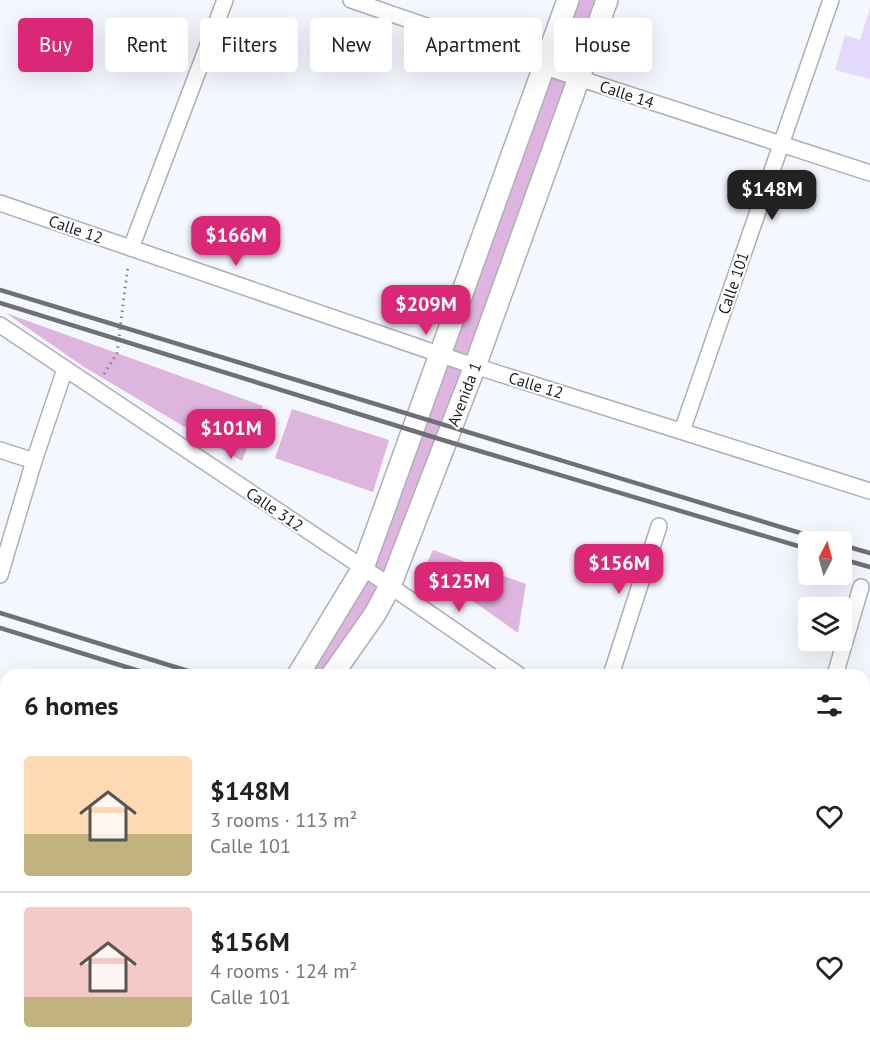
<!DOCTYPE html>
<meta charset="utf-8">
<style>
:root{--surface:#fff;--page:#f6f6f6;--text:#222;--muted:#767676;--line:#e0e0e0;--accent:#db2777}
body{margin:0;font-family:"PT Sans",sans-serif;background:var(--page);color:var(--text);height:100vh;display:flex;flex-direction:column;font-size:22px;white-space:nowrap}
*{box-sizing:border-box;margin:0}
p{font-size:20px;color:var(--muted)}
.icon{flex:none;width:33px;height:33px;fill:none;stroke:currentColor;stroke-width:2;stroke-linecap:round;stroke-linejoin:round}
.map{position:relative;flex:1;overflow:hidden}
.drawer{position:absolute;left:0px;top:669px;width:870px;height:386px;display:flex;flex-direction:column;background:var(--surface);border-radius:18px 18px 0 0;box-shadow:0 6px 24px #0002}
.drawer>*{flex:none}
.top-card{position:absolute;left:18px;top:18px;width:834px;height:54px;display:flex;gap:12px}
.needle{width:39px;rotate:6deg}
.buttons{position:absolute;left:798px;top:531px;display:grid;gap:12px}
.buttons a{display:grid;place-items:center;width:54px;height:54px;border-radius:6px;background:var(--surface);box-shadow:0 6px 24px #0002;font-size:30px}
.price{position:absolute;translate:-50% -51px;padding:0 14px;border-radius:12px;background:var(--accent);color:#fff;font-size:20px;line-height:39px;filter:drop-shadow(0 2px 3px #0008)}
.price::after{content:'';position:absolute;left:50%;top:36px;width:18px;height:14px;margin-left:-9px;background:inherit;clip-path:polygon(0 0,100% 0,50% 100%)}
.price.active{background:#222;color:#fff}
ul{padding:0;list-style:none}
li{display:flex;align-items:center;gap:18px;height:150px;padding:0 24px}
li+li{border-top:2px solid var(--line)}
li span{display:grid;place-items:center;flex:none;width:168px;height:120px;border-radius:6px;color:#555}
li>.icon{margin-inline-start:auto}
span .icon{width:72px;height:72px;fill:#fffc;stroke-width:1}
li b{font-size:26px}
h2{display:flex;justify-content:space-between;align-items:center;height:72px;padding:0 24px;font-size:26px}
.chip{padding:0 21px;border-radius:6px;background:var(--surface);box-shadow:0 6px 24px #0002;font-size:21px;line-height:54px}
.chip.active{background:var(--accent);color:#fff}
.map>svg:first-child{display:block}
.built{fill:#e5ecfd}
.green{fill:#deb5df}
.building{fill:#e2d9fc}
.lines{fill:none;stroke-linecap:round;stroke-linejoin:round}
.street-casing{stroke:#acafb9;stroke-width:18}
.secondary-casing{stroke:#acafb9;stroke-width:24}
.path{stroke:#83848a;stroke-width:3;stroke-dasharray:1.5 4.5;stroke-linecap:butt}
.street{stroke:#fff;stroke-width:15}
.secondary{stroke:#fff;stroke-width:21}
.rail{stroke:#6f7076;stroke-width:4.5}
.labels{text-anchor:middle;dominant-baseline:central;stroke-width:4.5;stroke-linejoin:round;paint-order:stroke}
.street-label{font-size:16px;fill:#1b1c20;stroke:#fff}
</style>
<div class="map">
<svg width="870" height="1054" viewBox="0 0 870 1054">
<rect width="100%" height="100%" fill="#f5f7fe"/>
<!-- built -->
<polygon class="built" points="250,1048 440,1048 446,1054 248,1054"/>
<!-- green -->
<g class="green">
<polygon points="568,0 607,0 390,586 332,675 298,675 347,597"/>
<polygon points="6,313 263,406 242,461 84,367"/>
<polygon points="292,409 389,440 373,492 275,458"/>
<polygon points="433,550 526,584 518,633 425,567"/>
<polygon points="0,1016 6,1020 6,1048 49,1049 57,1054 0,1054"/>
</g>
<!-- building -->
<polygon class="building" points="870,8 870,79 835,70 845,35 860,40"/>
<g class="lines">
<!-- street casing -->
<g class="street-casing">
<g id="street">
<polyline points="351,0 566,74 870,173"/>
<polyline points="0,203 462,362 870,491"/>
<polyline points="131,248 225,0"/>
<polyline points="0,325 380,579 519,675"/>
<polyline points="682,431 831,0"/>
<polyline points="0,450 34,461"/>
<polyline points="0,575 34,461 65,369"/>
<polyline points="611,675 659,526"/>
<polyline points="835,675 861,587"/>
<polyline points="864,804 870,805"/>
<polyline points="864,935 870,941"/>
<polyline points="864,959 870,951"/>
<polyline points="0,982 6,986"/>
<polyline points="83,1048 90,1054"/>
<polyline points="671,1048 678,1054"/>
<polyline points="786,1054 791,1048"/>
</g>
</g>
<!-- secondary casing -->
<g class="secondary-casing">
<g id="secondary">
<polyline points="298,675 363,568 568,0"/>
<polyline points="332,675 375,614 390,586 475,366 607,0"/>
<polyline points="181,1054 183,1048"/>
<polyline points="213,1054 215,1048"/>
</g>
</g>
<!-- path -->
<polyline class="path" points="104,374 117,353 128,265"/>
<!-- street -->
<use href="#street" class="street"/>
<!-- secondary -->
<use href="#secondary" class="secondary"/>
<!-- rail -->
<g class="rail">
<polyline points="0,290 830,542"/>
<polyline points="0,303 446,441 808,549"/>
<polyline points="842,545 870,553"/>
<polyline points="842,559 870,567"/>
<polyline points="0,613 201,675"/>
<polyline points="0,628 152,675"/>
<polyline points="864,849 870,850"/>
<polyline points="864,865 870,866"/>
</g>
</g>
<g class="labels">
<!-- street labels -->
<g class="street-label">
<text transform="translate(627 94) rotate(18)">Calle 14</text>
<text transform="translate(76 229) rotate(19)">Calle 12</text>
<text transform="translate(733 283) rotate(-71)">Calle 101</text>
<text transform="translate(536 385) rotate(17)">Calle 12</text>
<text transform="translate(464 394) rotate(-69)">Avenida 1</text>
<text transform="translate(275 509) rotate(34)">Calle 312</text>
</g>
</g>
</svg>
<div class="buttons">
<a><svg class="needle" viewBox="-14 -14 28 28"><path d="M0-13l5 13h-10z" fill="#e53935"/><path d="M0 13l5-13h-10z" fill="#767676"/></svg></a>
<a><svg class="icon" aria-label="layers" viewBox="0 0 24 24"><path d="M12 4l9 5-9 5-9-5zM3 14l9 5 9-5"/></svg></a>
</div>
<b class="price active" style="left:772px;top:221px">$148M</b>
<b class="price" style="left:236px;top:267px">$166M</b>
<b class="price" style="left:426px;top:336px">$209M</b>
<b class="price" style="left:231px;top:460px">$101M</b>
<b class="price" style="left:619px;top:595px">$156M</b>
<b class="price" style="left:459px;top:613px">$125M</b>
<div class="top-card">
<a class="chip active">Buy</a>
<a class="chip">Rent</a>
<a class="chip">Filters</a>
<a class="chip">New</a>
<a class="chip">Apartment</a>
<a class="chip">House</a>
</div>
<section class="drawer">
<h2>6 homes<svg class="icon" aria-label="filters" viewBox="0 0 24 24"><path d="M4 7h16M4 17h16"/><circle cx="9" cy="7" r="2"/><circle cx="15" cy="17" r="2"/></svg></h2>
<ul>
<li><span style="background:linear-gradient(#ffd9b3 65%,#c2b280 0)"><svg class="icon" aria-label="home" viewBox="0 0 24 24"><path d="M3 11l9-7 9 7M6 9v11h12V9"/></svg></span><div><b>$148M</b><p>3 rooms · 113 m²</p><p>Calle 101</p></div><svg class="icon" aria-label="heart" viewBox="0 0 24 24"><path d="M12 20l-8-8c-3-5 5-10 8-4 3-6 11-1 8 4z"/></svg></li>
<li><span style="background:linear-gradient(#f6c9c9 75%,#c2b280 0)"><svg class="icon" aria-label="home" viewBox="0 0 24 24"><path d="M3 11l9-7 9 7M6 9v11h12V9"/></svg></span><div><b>$156M</b><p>4 rooms · 124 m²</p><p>Calle 101</p></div><svg class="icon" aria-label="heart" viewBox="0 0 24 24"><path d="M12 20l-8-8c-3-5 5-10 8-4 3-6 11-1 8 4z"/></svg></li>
</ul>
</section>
</div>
